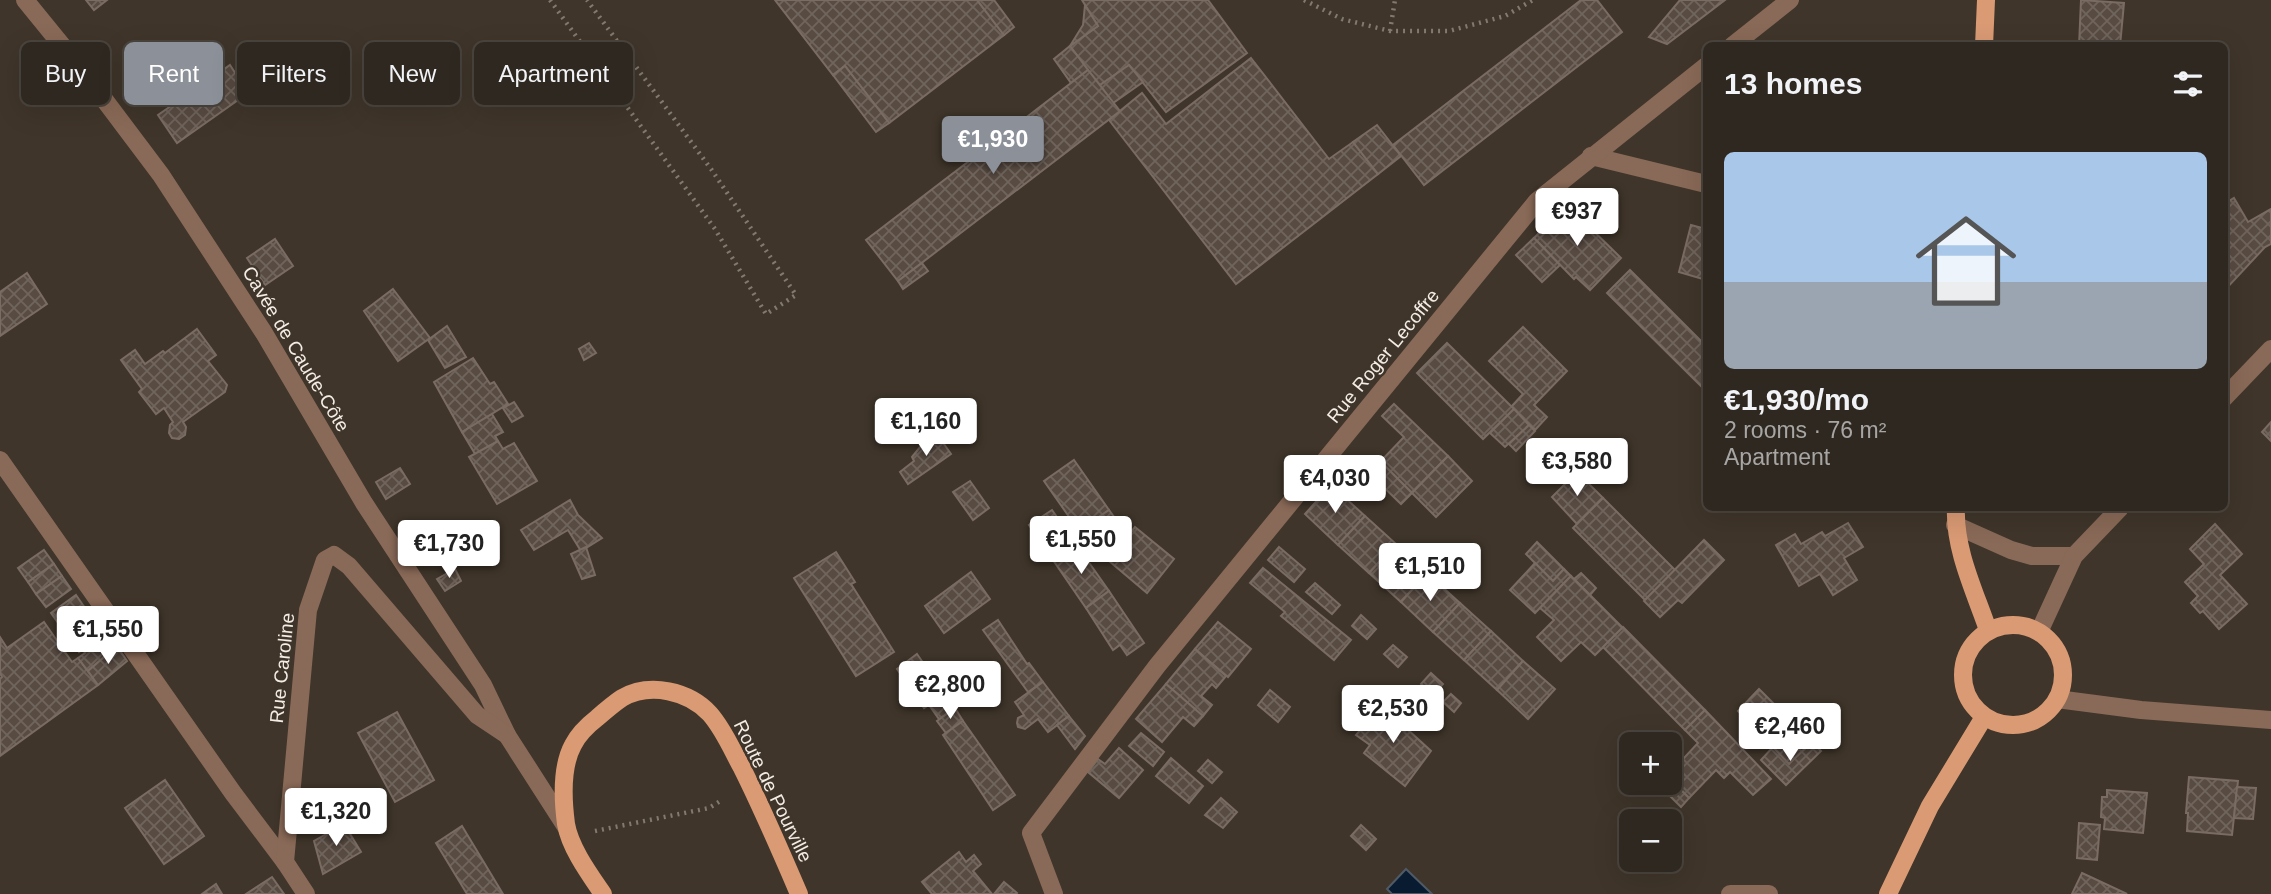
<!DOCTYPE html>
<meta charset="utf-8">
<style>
:root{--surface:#2f2820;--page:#3b342d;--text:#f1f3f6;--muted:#a7a6a5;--line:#4a443e;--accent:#8c9099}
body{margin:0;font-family:Helvetica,sans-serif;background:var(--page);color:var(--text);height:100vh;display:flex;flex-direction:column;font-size:26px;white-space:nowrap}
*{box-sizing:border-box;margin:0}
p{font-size:23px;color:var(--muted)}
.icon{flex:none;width:38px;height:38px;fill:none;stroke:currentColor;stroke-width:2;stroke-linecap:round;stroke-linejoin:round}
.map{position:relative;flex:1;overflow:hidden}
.drawer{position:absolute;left:1703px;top:42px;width:525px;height:469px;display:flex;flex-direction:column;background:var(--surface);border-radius:10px;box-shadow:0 7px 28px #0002,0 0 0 2px var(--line)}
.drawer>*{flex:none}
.banner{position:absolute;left:21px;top:42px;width:665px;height:63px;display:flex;gap:14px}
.buttons{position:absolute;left:1619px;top:732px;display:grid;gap:14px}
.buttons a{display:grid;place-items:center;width:63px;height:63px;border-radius:10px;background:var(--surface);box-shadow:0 7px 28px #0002,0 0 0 2px var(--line);font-size:35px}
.price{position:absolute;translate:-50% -60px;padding:0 16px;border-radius:7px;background:#fff;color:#222;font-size:23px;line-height:46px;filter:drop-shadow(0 2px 4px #0008)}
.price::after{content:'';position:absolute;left:50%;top:42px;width:21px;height:16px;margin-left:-10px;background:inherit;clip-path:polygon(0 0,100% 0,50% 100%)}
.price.current{background:var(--accent);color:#fff}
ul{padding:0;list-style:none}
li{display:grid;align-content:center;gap:14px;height:371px;padding:0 21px}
li span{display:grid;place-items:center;height:217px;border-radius:10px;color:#555}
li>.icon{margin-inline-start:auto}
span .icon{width:126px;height:126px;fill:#fffc;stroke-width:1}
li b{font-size:30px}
h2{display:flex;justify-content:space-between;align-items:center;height:84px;padding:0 21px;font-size:30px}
.chip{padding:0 24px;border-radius:10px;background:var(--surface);box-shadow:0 7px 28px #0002,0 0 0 2px var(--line);font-size:24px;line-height:63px}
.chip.current{background:var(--accent);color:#fff}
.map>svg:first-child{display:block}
.water{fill:#091b31;stroke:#4f5a67;stroke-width:2}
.building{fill:url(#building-cross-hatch);stroke:#7a6c63;stroke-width:2}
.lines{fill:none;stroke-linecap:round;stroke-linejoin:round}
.path{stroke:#82796f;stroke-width:4.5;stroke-dasharray:2 5;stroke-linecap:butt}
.minor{stroke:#896957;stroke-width:18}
.major{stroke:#d99a74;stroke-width:18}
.labels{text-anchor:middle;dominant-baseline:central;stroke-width:5;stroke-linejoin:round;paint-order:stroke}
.street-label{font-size:19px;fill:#f3ede6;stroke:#3f352a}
</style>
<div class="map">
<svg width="2271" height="894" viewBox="0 0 2271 894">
<defs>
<pattern id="building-cross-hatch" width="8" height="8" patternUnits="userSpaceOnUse" patternTransform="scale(1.75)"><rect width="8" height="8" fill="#584b42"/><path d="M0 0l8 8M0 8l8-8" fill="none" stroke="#70655d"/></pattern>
</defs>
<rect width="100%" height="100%" fill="#3f352a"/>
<!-- water -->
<polygon class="water" points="1406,869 1432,894 1392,894 1387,889"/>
<!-- building -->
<g class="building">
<polygon points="86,0 107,0 94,10"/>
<polygon points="775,0 977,0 1004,35 889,123 845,66 833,75"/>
<polygon points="977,0 994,0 1014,27 1004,35"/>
<polygon points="1082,0 1208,0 1247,53 1166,112 1129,65 1100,85 1088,70 1070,46 1098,26"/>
<polygon points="1581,0 1597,0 1622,32 1424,185 1393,145"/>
<polygon points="1680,0 1725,0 1667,44 1649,37"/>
<polygon points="2081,0 2124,3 2120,46 2079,46"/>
<polygon points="1085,5 1098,26 1070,46 1083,25"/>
<polygon points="1070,46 1088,70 1071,83 1054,59"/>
<polygon points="1251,58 1329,159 1353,142 1378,174 1236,284 1109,120 1142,93 1166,124"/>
<polygon points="230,65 248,93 177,143 158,115"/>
<polygon points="1129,65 1143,82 1113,103 1100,85"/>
<polygon points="845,66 889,123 876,132 833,75"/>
<polygon points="1088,70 1120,111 898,281 866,240"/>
<polygon points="1377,125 1401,156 1378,174 1353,142"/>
<polygon points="2234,198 2248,222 2271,209 2271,244 2265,247 2224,291 2224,204"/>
<polygon points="1567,205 1621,258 1590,290 1576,277 1574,279 1534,238"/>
<polygon points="1691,225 1706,229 1706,280 1679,272"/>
<polygon points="1534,238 1560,265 1542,282 1516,255"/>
<polygon points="275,239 293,266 265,285 247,258"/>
<polygon points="922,263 928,271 903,289 898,281"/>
<polygon points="1630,270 1706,346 1706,391 1607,293"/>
<polygon points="27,273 47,304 0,336 0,292"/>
<polygon points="393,289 430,338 398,361 364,311"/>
<polygon points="447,326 466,357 445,368 428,340"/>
<polygon points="1523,327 1567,371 1534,405 1547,417 1535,430 1511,407 1523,394 1489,361"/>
<polygon points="197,329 216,355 208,361 227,385 225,392 183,422 186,427 185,435 179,439 172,438 169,433 170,425 173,422 164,408 156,414 139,392 142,389 121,360 135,350 145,364 163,351 165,353"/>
<polygon points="589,343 596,353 584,360 579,349"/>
<polygon points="1447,343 1514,409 1483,439 1417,373"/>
<polygon points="473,358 490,384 494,382 508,404 462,432 434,382"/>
<polygon points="514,402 523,416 512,422 503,408"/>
<polygon points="1394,404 1448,456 1412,493 1380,462 1404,437 1382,416"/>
<polygon points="1514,409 1529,425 1505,447 1490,433"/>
<polygon points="492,414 503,432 495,436 498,441 475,454 462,432"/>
<polygon points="2271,422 2271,441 2262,432"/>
<polygon points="1529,425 1535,431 1516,451 1509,444"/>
<polygon points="934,430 951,454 908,484 900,472 914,461 912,457"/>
<polygon points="498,441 503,449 514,443 537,481 497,504 469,457"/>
<polygon points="1448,456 1472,481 1436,517 1412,493"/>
<polygon points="1074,460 1109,510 1079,531 1044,481"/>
<polygon points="1381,462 1412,493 1401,504 1369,473"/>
<polygon points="400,468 410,484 386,499 376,482"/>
<polygon points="1577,472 1603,498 1577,524 1552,497"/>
<polygon points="970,481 989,508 973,520 953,492"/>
<polygon points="1331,485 1365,516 1338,545 1305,514"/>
<polygon points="1603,498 1675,570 1645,600 1573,528"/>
<polygon points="570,500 578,515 602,538 581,551 568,530 534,550 521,530"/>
<polygon points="1052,510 1076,544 1053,560 1029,525"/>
<polygon points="1109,510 1120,525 1090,546 1079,531"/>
<polygon points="1365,516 1396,544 1369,573 1338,545"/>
<polygon points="1848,523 1863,547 1844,558 1857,580 1833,595 1820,574 1799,586 1776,545 1795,534 1801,544 1822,532 1825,536"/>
<polygon points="2215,524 2242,554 2220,575 2247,604 2219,629 2203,611 2200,613 2191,603 2198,596 2185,582 2204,564 2190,549"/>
<polygon points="1135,527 1174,559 1147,593 1108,560"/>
<polygon points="1704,540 1724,560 1682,603 1678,600 1660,617 1644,601"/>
<polygon points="1537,542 1564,569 1553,581 1526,554"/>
<polygon points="1076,544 1109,591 1086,608 1053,560"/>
<polygon points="1396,544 1427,573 1401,602 1369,573"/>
<polygon points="586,547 595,575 582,579 571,554"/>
<polygon points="1279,547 1305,569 1294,582 1268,560"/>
<polygon points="44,550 54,564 28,582 18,568"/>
<polygon points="836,552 855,582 851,584 894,652 856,676 794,578"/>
<polygon points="1535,563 1553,581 1564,569 1571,576 1535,613 1510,590"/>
<polygon points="54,564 62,576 36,594 28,582"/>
<polygon points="1263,568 1351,640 1334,660 1281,616 1285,612 1250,583"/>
<polygon points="455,569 461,581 445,591 437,579"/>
<polygon points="971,572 990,599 944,633 925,606"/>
<polygon points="1427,573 1460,603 1433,632 1401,602"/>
<polygon points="1581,573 1596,588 1590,595 1574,579"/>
<polygon points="62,576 71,589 46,607 36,594"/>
<polygon points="1571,576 1623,628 1595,655 1581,642 1561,661 1537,637 1554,620 1540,608"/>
<polygon points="1315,583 1340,605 1332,614 1306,592"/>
<polygon points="1109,591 1144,643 1127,655 1120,645 1113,650 1086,608"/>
<polygon points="76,595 85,608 61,627 51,613"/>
<polygon points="1460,603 1491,631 1464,660 1433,632"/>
<polygon points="85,608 103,634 79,652 61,627"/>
<polygon points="1361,615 1376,629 1367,639 1352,626"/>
<polygon points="998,620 1027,664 1029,663 1043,682 1028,692 983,630"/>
<polygon points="44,622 72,662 78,658 98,685 0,756 0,679 2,677 0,673 0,637 7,648"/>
<polygon points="1218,622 1251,649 1228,677 1195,649"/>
<polygon points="1623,627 1705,710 1685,730 1603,647"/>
<polygon points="1491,631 1523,661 1497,690 1464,660"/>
<polygon points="107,632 117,646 88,671 78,658 85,653 83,649"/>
<polygon points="1393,645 1407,657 1398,667 1384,654"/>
<polygon points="117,646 127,661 98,685 88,671"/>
<polygon points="1195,649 1226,676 1216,688 1212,684 1201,696 1212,705 1203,716 1166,684"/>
<polygon points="917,654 945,694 924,708 897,669"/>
<polygon points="1523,661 1555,689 1528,719 1497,690"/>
<polygon points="1431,673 1443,684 1433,695 1421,684"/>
<polygon points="1043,682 1069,716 1048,732 1038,719 1025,729 1018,727 1017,723 1018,718 1024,715 1015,702"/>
<polygon points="1166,684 1203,716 1194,726 1183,717 1162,742 1136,719"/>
<polygon points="1759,689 1812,742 1789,764 1738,711"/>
<polygon points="1270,690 1290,707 1278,722 1258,705"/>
<polygon points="945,694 955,708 939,719 929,705"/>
<polygon points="1451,694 1461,703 1454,712 1443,702"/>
<polygon points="1383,703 1403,719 1398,726 1405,731 1407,729 1431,751 1405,786 1364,753 1370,745 1356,735"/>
<polygon points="955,708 963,721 946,733 937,721"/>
<polygon points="1705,710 1771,779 1753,795 1730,772 1724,778 1716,770 1689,798 1670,779 1670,773 1698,743 1685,730"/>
<polygon points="397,712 434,780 395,802 358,733"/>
<polygon points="1069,716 1085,736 1075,749 1057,725"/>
<polygon points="963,721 1015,795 993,810 943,735"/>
<polygon points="1141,733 1164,752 1153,766 1129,746"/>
<polygon points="1812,742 1821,751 1786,785 1761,760 1773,747 1789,764"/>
<polygon points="1119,748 1143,770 1119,798 1088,772 1098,759 1105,764"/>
<polygon points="1171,758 1203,786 1189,803 1156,776"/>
<polygon points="1208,760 1222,772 1212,783 1198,771"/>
<polygon points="2189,777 2238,781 2232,835 2187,831 2188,813 2186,813"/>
<polygon points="1670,779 1689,798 1681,807 1659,785 1661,782 1670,782"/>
<polygon points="165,780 204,836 164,864 125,808"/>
<polygon points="2237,787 2256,788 2253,819 2234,818"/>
<polygon points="2107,790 2147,793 2143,833 2104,829 2105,818 2101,817 2102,797 2107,797"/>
<polygon points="1221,798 1237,812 1223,828 1205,815"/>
<polygon points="2079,823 2100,825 2097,860 2077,858"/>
<polygon points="344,824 361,852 323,874 314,841"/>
<polygon points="1361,825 1376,839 1366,850 1351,836"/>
<polygon points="462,826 503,894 467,894 436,843"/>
<polygon points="959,852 966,862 974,855 981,864 973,871 992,894 932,894 922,882"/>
<polygon points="2082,873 2127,894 2072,894"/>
<polygon points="272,877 284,894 246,894"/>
<polygon points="1004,882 1017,893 1016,894 994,894"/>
<polygon points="216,884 222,894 202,894"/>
</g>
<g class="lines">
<!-- path -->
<g class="path">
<polyline points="550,0 715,229 766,314 796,295 711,169 587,0"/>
<polyline points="1304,0 1342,19 1390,31 1449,31 1505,16 1533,0"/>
<polyline points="1390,31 1395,0"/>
<polyline points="595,831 709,808 722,800"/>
</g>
<!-- minor -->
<g class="minor">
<polyline points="25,0 82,70 161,175 264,333 364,503 483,685 507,735"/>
<polyline points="1732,46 1790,0"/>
<polyline points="1591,156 1706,184"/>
<polyline points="2224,398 2271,349"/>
<polyline points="0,460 233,793 285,862"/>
<polyline points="1955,525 2011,550 2032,556 2074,556"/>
<polyline points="2039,632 2074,556 2120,508"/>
<polyline points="2057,699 2141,710 2271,720"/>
<polyline points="306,894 285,862 308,610 325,560 334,555 349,566 477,715 507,735 566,827"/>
<polyline points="1054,894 1031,833 1157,666 1537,201 1706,66"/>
<polyline points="1730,894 1769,894"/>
</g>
<!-- major -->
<g class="major">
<polyline points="1984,46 1986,0"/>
<path d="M1956 508C1954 549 1975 592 1988 630"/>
<circle cx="2013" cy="675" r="50"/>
<path d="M603 894C590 875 570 848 566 824 563 801 561 767 573 745 578 735 588 725 597 718 605 711 613 704 622 698 650 682 689 691 710 714 724 730 732 750 742 768 763 810 781 852 799 894"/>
<polyline points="1888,894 1930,806 1984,717"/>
</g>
</g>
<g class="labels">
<!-- street labels -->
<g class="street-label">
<text transform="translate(296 349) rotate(59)">Cavée de Caude-Côte</text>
<text transform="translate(1383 356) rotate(-51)">Rue Roger Lecoffre</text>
<text transform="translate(282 668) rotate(-84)">Rue Caroline</text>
<text transform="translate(773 791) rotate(64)">Route de Pourville</text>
</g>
</g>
</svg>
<div class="buttons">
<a>+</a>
<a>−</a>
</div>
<b class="price current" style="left:993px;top:176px">€1,930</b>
<b class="price" style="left:1577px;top:248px">€937</b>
<b class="price" style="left:926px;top:458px">€1,160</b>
<b class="price" style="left:1577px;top:498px">€3,580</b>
<b class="price" style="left:1335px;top:515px">€4,030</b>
<b class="price" style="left:1081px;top:576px">€1,550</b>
<b class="price" style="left:449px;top:580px">€1,730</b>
<b class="price" style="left:1430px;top:603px">€1,510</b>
<b class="price" style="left:108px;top:666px">€1,550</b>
<b class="price" style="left:950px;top:721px">€2,800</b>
<b class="price" style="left:1393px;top:745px">€2,530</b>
<b class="price" style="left:1790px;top:763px">€2,460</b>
<b class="price" style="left:336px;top:848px">€1,320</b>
<div class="banner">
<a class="chip">Buy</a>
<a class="chip current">Rent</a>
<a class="chip">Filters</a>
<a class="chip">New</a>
<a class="chip">Apartment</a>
</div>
<section class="drawer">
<h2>13 homes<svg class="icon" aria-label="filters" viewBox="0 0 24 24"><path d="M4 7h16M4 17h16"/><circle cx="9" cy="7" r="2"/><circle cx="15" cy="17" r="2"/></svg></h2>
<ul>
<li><span style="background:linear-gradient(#a9c7e8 60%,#9aa5b1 0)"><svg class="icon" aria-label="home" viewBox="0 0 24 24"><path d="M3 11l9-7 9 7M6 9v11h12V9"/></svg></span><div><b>€1,930/mo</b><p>2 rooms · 76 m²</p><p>Apartment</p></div></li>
</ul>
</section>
</div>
